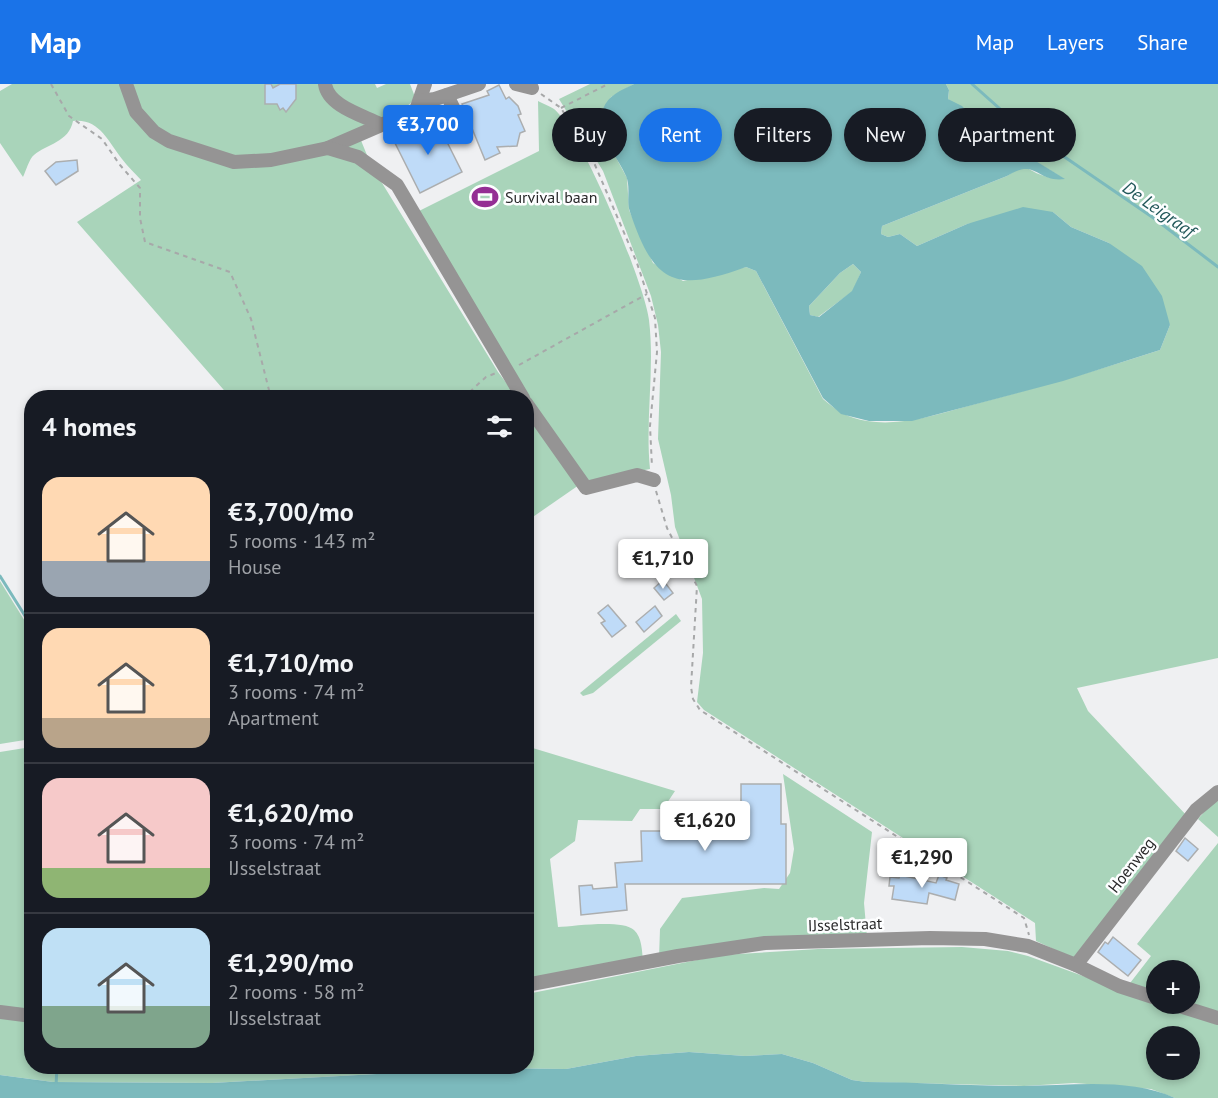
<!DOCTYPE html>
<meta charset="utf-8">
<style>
:root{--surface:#171b24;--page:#20242c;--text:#f1f3f6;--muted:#9ea1a6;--line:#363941;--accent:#1a73e8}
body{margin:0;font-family:"PT Sans",sans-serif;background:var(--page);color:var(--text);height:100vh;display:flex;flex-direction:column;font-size:22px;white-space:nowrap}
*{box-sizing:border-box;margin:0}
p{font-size:20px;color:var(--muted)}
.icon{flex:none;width:33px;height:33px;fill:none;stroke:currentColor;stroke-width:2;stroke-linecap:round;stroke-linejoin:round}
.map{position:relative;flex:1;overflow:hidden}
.sheet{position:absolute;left:24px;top:306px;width:510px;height:684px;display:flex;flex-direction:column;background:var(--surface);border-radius:24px;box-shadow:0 3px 9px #0003}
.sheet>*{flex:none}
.hud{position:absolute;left:552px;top:24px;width:570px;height:54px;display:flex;gap:12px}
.tools{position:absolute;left:1146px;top:876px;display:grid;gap:12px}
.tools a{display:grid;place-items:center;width:54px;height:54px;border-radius:50%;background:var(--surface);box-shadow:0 3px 9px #0003;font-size:30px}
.price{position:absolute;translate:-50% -51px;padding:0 14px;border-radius:6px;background:#fff;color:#222;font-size:20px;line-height:39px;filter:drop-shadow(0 2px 3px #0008)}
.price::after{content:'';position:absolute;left:50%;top:36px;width:18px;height:14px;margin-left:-9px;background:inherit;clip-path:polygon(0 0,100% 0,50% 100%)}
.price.active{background:var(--accent);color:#fff}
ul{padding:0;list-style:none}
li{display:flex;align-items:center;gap:18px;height:150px;padding:0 18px}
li+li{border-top:2px solid var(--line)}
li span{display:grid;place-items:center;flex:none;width:168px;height:120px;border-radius:18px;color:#555}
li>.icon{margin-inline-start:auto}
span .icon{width:72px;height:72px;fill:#fffc;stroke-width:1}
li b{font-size:26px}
h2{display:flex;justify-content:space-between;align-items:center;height:72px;padding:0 18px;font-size:26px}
.tag{padding:0 21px;border-radius:27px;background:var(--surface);box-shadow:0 3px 9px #0003;font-size:21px;line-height:54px}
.tag.active{background:var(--accent);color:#fff}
header{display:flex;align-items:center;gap:36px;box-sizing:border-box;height:84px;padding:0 30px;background:var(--accent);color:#fff}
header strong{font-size:28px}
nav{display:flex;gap:33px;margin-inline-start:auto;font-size:21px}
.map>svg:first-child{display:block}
.green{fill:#a9d4ba;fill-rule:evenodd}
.water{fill:#7cbabd;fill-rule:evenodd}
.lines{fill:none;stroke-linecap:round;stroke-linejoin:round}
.stream{stroke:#7cbabd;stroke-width:3}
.building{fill:#bfdbf8;stroke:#acaeaf;stroke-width:1.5}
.path{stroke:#a7a8a9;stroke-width:2;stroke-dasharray:4.5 4.5;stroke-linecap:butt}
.minor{stroke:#959494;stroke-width:14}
.labels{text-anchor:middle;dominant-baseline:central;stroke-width:5;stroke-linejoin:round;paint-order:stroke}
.poi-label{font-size:16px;fill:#29292a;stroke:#fdfeff;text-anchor:start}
.street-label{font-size:16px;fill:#29292a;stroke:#fdfeff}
.water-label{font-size:18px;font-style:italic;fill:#215759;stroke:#fdfeff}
</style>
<header>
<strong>Map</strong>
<nav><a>Map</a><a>Layers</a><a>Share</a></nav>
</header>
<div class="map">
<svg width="1218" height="1014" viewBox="0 0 1218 1014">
<rect width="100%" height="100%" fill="#eff0f2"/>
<!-- green -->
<g class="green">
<path d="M12 0H123L134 31 227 80 360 54 371 81 498 288 517 313H230L77 138 141 96C135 89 128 83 122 75 108 57 99 34 73 37 69 58 47 60 34 71 29 75 26 87 23 93L0 59V7Z"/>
<polygon points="129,0 322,0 364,37 365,42 341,56 244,75 170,54 148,37"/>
<path d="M328 0H375L377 4 386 0H410L415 13C409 24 392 34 378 33L337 14Z"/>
<path d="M590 0H634L611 13 601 46 627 94 629 126 653 179 683 197 746 183 756 187 823 315C837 327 848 334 867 337 905 343 944 328 979 319 1040 303 1100 286 1160 266L1170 241 1109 159 1071 143 1053 128 967 140 917 162 900 150 888 153 881 150 882 142 1007 92C1030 77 1024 86 1044 92 1050 94 1058 94 1064 95L1005 58 983 49 975 36 948 15 949 6 946 0H1218V574L1077 604 1088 627 1188 733 1073 874 1036 857 1035 839 704 626 697 618 703 569 702 515 675 443 671 411 658 355 661 268 658 241 651 212 603 87 559 15Z"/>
<path d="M538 17C543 20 550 22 554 25 581 47 645 200 649 236 655 286 645 335 650 385L587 397 537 328 417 128 539 67Z"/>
<polygon points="853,180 861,188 853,207 818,233 810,231 809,222 840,189"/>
<polygon points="526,327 579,401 527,437 526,437"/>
<polygon points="0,497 31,547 31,655 0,660"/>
<polygon points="676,530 681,537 593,609 583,612 580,609"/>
<path d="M526 662 675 707 663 725H640L632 737 578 736 575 757 550 775 558 843C574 842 623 835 634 846 642 853 642 867 643 877L527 902Z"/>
<polygon points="31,663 31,929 0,925 0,668"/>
<polygon points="783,690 872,748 864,819 867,853 659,874 660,845 682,814 764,804 779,805 790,789 794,765"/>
<polygon points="1218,717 1218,753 1198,735 1210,721"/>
<polygon points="1218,759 1218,933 1190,920 1190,886 1156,886 1156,912 1127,903 1151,872 1137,860"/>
<path d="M962 863 1008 867 1028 872 1218 941V1014H1175L1151 1005 1074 999 1024 1002 866 998 852 996 813 979 782 970 745 972 689 968 636 972 566 985 485 984 212 999 53 998 0 991V933L31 937 32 982H526L527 910 722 871 818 865ZM1156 952H1190V986H1156Z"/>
</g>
<!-- water -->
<g class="water">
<path d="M634 0H946L949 6 948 15 962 22 975 36 983 49 1005 58 1065 95C1036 99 1037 73 1007 92L882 142 881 150 888 153 900 150 917 162 967 140 1023 123 1053 128 1071 143 1109 159 1142 182 1162 212 1170 241 1160 266 1063 297 912 337H869L841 330 823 314 756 187 746 183C675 209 654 200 630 128 626 117 631 103 626 92 617 71 594 49 603 25 608 11 622 6 634 0ZM853 180 861 188 852 207 819 233 810 231 809 222 840 189Z"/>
<path d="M689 968 745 972 782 970 813 979 852 996 866 998C918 998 969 1002 1021 1002 1071 1002 1128 993 1175 1014H0V991L53 998 212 999 485 984 566 985 636 972Z"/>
</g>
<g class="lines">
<!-- stream -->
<g class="stream">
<polyline points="972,0 1018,41 1155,135 1218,183"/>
<polyline points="0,492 32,543"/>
<polyline points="56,1002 57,982"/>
</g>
</g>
<!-- building -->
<g class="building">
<polygon points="265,0 271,0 273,4 280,0 296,0 296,15 286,28 283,24 280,26 277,20 265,20"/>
<polygon points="499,1 506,15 509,13 518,22 521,30 518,31 525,47 520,49 517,62 497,63 500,69 485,76 462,20 489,11 487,7"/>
<polygon points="435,34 462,88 420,109 393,55"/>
<polygon points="77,76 78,87 56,101 45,87 56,78"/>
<polygon points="663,496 673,509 664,516 654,504"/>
<polygon points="608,521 626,542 612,553 601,539 605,537 598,529"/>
<polygon points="655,522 662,532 644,548 636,538"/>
<polygon points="741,700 781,700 781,740 786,740 786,800 625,800 627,826 581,831 579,802 592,801 593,805 617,803 615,779 642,777 641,747 673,747 673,729 707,728 707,740 741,740"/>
<polygon points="1185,754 1198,765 1188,777 1176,767"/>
<polygon points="900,791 936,799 939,791 947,794 946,796 959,800 955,816 929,809 927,820 892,815 894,802 889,802 890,793 899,794"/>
<polygon points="1113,853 1141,876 1128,892 1098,868 1105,858 1108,860"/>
</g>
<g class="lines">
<!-- path -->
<g class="path">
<polyline points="51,0 69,32 102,55 120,81 140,104 140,134 145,158 230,188 251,235 271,314"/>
<polyline points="541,10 561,24 595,81 637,179 655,234 657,268 650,342 652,383"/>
<polyline points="561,24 608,0"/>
<polyline points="519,281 647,210"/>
<polyline points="463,314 486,293 496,289"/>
<polyline points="656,407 667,444 697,502 691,603 693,615 700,626 1024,834 1029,851"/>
</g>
<!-- minor -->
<g class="minor">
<polyline points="126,0 136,28 154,48 169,57 234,78 271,76 328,64 416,26 425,0"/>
<path d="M325 0C328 22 362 31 380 40"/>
<polyline points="516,0 532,4"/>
<polyline points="447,11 466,50"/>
<polyline points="420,17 435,15 479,0"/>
<polyline points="328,64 358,73 397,101 523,314"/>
<polyline points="526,319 586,404 637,391 654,396"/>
<polyline points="1076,881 1196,726 1218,708"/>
<polyline points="526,901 678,872 765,859 930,854 985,855 1028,862 1076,881 1119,902 1156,914"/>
<polyline points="1173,920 1218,934"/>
<polyline points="0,928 32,932"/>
</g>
</g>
<!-- icons -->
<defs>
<g id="stadium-bare" transform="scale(2.07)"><path d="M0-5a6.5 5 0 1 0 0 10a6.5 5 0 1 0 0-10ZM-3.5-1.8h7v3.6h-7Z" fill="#942e94" stroke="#fdfeff" stroke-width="2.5" paint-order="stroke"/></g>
</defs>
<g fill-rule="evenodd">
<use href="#stadium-bare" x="485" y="113"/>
</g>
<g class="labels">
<!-- poi labels -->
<g class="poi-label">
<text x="505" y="113">Survival baan</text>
</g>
<!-- street labels -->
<g class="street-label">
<text transform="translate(1131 781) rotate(-52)">Hoenweg</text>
<text transform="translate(845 840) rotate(-2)">IJsselstraat</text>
</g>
<!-- water labels -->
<g class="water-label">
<text transform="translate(1159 125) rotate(35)">De Leigraaf</text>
</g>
</g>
</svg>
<div class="tools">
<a>+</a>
<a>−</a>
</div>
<b class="price active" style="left:428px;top:72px">€3,700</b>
<b class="price" style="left:663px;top:506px">€1,710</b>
<b class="price" style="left:705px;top:768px">€1,620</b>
<b class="price" style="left:922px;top:805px">€1,290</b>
<div class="hud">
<a class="tag">Buy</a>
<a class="tag active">Rent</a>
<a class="tag">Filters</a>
<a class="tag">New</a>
<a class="tag">Apartment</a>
</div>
<section class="sheet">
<h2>4 homes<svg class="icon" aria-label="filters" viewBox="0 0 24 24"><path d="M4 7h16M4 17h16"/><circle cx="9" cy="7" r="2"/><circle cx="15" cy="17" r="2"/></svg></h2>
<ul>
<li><span style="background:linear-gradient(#ffd9b3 70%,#9aa5b1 0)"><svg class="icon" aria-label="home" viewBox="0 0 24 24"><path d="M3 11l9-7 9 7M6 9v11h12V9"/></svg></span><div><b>€3,700/mo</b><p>5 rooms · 143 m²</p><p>House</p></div></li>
<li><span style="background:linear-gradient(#ffd9b3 75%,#b9a48a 0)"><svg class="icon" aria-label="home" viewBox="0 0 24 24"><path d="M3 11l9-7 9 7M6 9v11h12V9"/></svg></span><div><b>€1,710/mo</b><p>3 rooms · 74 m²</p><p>Apartment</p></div></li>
<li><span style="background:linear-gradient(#f6c9c9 75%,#8fb573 0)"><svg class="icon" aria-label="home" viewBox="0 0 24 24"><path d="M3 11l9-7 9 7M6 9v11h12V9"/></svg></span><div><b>€1,620/mo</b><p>3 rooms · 74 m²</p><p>IJsselstraat</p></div></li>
<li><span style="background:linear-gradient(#bfe0f5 65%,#7fa58c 0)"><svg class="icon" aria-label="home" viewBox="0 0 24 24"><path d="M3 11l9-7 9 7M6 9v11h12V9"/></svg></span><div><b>€1,290/mo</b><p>2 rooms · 58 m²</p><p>IJsselstraat</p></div></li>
</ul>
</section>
</div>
